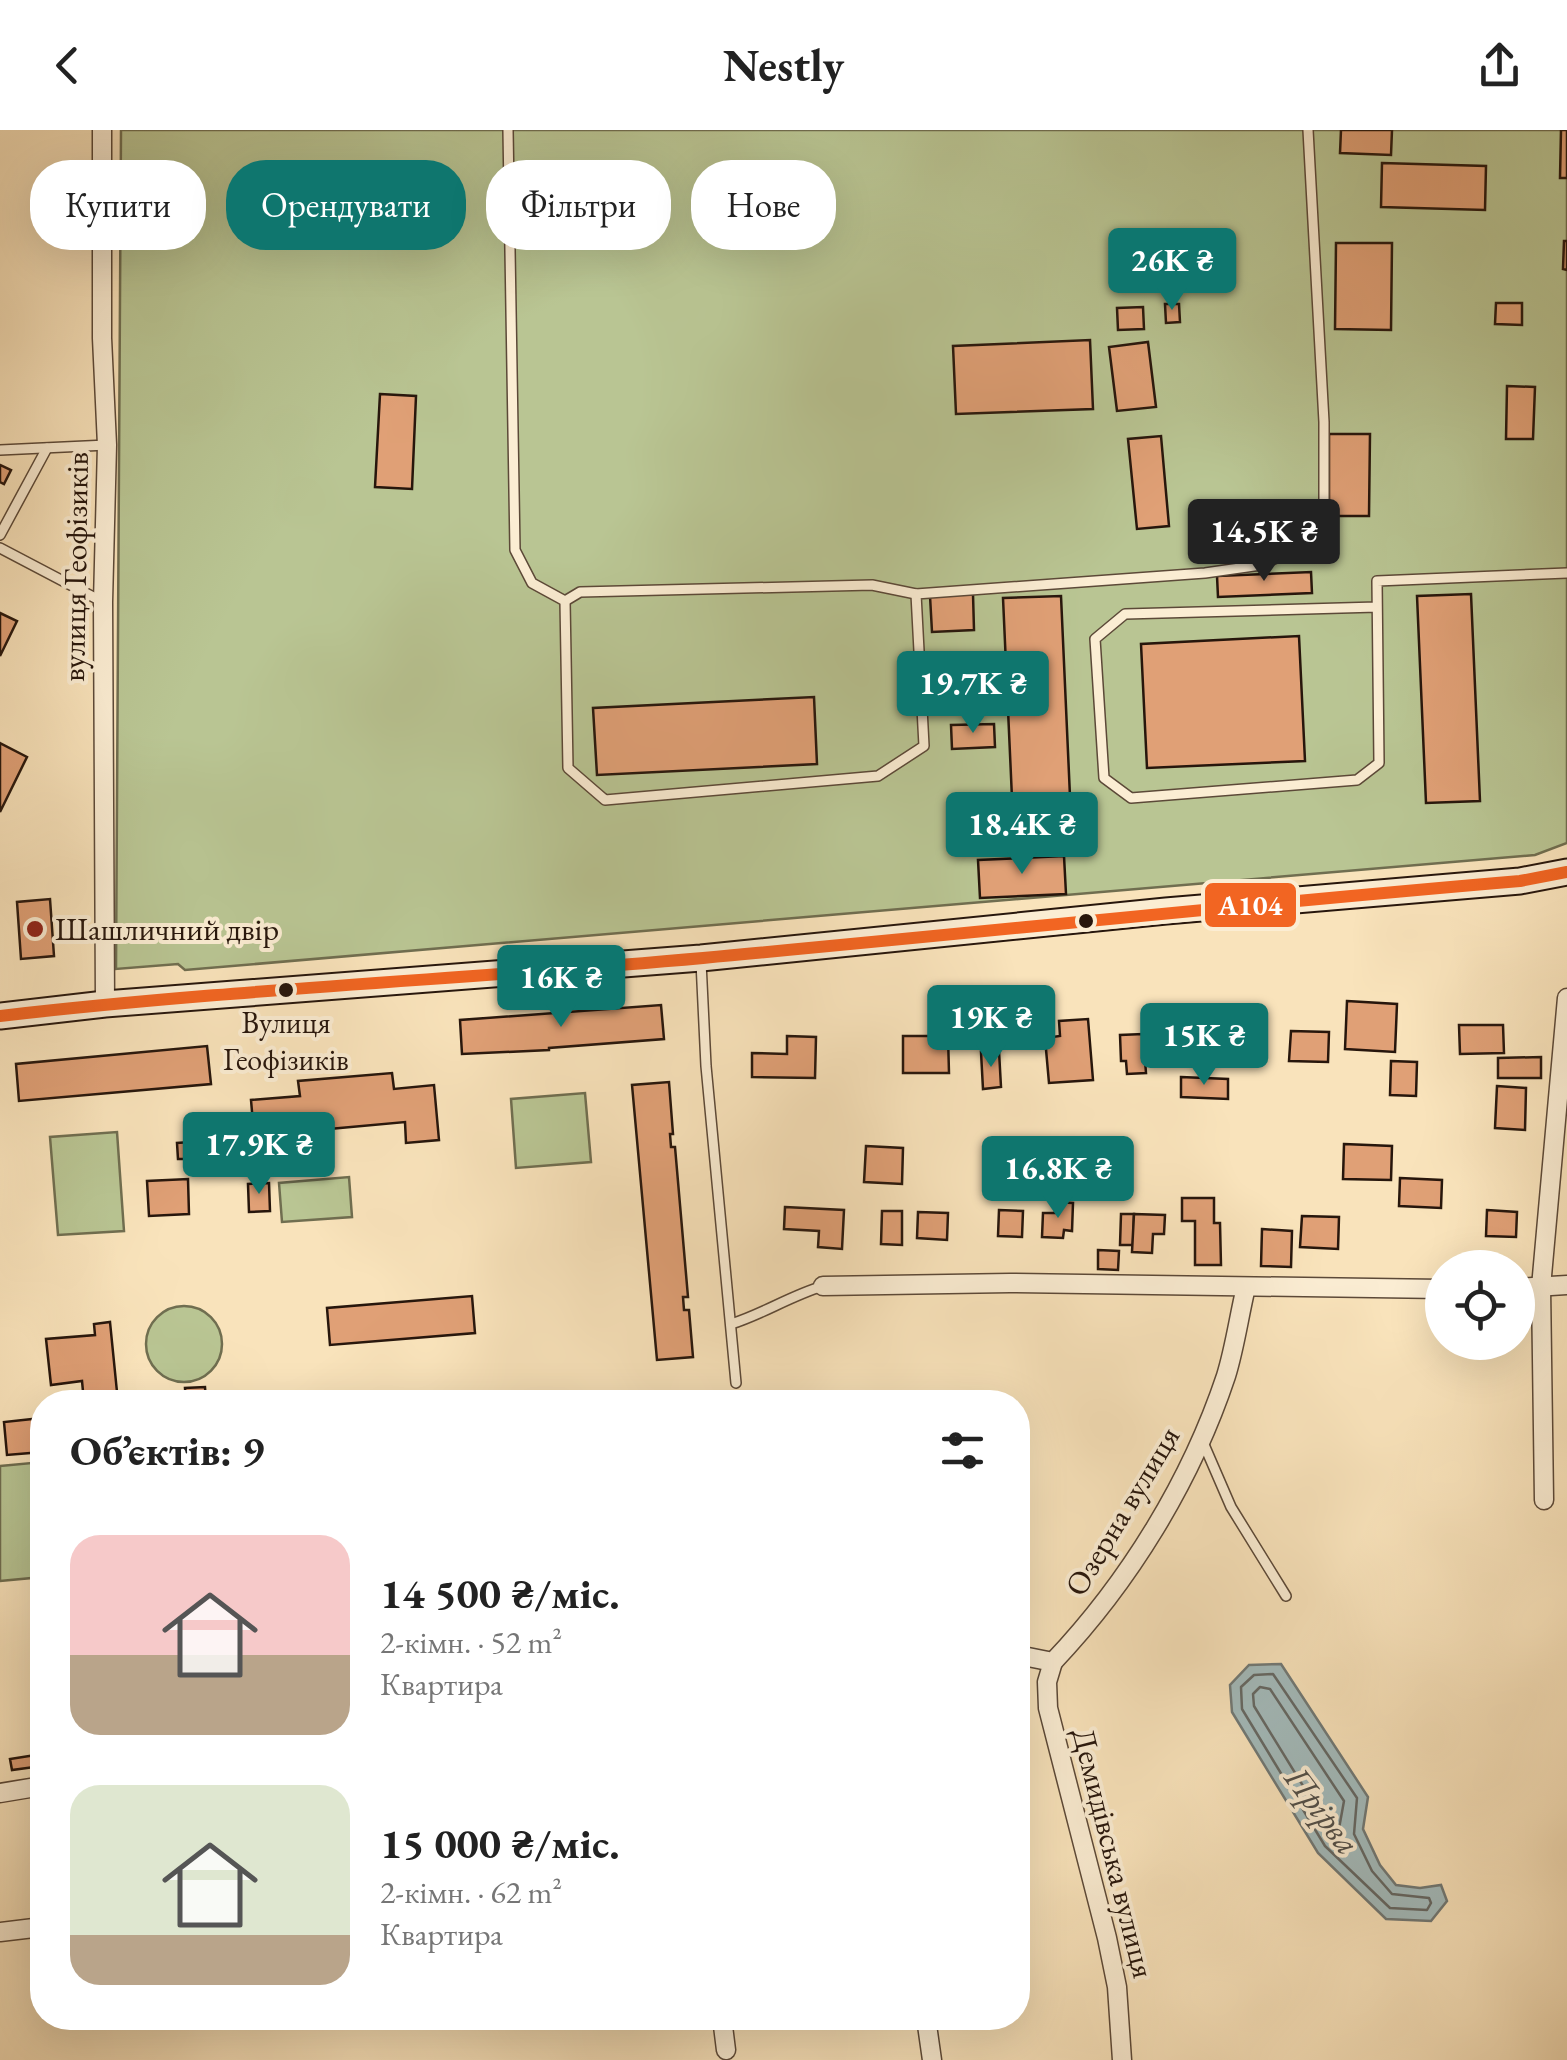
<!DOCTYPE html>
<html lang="uk">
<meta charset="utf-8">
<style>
:root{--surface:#fff;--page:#f6f6f6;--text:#222;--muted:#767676;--accent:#0f766e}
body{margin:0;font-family:"EB Garamond",serif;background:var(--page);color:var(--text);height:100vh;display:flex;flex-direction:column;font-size:38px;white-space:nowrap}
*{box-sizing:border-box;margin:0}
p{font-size:32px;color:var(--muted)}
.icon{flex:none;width:55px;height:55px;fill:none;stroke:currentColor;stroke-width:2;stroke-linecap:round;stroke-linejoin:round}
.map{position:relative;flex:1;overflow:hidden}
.details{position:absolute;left:30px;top:1260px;width:1000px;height:640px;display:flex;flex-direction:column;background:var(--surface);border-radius:40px;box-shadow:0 10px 40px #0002}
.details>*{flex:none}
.guide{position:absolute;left:30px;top:30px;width:1000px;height:90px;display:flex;gap:20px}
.buttons{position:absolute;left:1425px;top:1120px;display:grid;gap:20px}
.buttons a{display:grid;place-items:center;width:110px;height:110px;border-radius:50%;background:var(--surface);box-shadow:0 10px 40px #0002;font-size:50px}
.price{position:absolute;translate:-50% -85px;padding:0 22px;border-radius:10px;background:var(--accent);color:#fff;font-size:32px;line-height:65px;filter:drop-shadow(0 2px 5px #0008)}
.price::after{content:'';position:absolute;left:50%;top:60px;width:30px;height:22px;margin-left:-15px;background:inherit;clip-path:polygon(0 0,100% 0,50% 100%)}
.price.selected{background:#222;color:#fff}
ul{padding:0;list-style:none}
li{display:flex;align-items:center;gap:30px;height:250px;padding:0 40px}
li span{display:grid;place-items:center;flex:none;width:280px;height:200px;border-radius:30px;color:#555}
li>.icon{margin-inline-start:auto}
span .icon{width:120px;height:120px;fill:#fffc;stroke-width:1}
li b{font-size:42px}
h2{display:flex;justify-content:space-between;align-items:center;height:120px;padding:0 40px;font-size:42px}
.tag{padding:0 35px;border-radius:40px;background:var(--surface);box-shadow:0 10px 40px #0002;font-size:35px;line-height:90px}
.tag.selected{background:var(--accent);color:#fff}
header{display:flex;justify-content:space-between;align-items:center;height:130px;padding:0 40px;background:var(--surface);font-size:45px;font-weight:700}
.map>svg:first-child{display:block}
.green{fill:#b9c593;stroke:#706e50;stroke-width:2.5}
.water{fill:#a3bbbc;stroke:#717976;stroke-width:2.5}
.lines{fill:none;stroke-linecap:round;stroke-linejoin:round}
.shore{stroke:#656864;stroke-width:2.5}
.building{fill:#e0a076;stroke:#27160c;stroke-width:2.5}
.service-casing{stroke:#5c4938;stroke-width:12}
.minor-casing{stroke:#5c4938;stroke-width:21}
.secondary-casing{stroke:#27160c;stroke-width:29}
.service{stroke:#fbedd3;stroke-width:9}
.minor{stroke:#fbedd3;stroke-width:18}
.secondary{stroke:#fbedd3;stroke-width:25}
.bus-1-casing{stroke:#fbedd3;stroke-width:20}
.bus-1{stroke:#f26522;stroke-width:12}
.bus-dot{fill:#27160c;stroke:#fbedd3;stroke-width:4}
.poi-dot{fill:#8f2418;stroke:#fbedd3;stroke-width:4}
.labels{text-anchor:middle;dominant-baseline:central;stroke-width:8;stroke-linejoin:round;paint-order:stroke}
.bus-label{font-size:30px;fill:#27160c;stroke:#fbedd3}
.street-label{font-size:32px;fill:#27160c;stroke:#fbedd3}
.poi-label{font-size:32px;fill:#27160c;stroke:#fbedd3;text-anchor:start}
.water-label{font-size:35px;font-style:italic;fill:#52504a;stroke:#fbedd3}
.line-badge{stroke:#fbedd3;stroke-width:4}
.badge-label{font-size:28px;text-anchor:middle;font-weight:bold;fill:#fff}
</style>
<header><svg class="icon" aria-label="back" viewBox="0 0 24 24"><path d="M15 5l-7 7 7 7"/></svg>Nestly<svg class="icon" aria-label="share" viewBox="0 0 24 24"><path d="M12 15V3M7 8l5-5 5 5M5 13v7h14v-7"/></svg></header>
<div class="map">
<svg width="1567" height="1930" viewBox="0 0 1567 1930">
<rect width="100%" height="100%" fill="#f9e3bb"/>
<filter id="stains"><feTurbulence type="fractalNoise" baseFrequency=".002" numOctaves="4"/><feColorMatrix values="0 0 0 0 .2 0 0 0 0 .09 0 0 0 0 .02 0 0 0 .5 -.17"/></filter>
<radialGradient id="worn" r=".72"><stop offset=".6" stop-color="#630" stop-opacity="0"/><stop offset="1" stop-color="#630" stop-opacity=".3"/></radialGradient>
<!-- green -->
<g class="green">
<polygon points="121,0 1567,0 1567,713 1535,725 185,840 178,834 116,839"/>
<polygon points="585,963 591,1032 516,1038 511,969"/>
<polygon points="117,1002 124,1101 58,1105 50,1007"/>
<polygon points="349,1047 352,1087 282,1092 279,1053"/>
<circle cx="184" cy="1214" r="38"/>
<polygon points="42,1332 42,1447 0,1451 0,1336"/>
</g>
<!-- water -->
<polygon class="water" points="1281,1534 1368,1667 1363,1699 1380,1735 1396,1755 1420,1758 1441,1755 1447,1771 1431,1791 1386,1789 1318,1723 1232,1582 1230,1555 1249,1535"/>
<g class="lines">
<!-- shore -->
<g class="shore">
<polygon points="1273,1544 1357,1668 1354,1704 1372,1741 1392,1764 1429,1768 1431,1773 1427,1780 1390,1778 1325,1716 1242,1579 1241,1557 1254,1545"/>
<polygon points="1260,1557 1270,1559 1344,1671 1338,1704 1332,1703 1254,1576 1253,1564"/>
</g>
</g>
<!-- building -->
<g class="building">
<polygon points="1341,0 1392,0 1391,25 1340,23"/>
<polygon points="1561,0 1567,0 1567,48 1560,48"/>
<polygon points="1382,33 1486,36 1485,80 1381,77"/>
<polygon points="1564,111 1567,111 1567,140 1563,139"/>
<polygon points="1336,113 1392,113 1391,200 1335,199"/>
<polygon points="1496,173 1522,173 1522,195 1495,194"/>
<polygon points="1165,174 1179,174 1180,192 1166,193"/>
<polygon points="1143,177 1144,199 1118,200 1117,178"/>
<polygon points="1090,210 1093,279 956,284 953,216"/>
<polygon points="1148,212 1156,277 1117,281 1109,217"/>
<polygon points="1507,256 1535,257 1533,309 1506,309"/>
<polygon points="380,264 416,266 412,359 375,357"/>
<polygon points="1329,304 1370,304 1369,386 1329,386"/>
<polygon points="1161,306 1169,396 1137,399 1128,309"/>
<polygon points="0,335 11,340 4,354 0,352"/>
<polygon points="1311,442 1312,463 1218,467 1217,446"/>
<polygon points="973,464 974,500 932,502 930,466"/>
<polygon points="1471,464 1480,671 1426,673 1417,466"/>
<polygon points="1061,466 1072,711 1014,713 1003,468"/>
<polygon points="0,483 17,491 0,526"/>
<polygon points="1299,506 1305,631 1147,638 1141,514"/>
<polygon points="814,567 817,634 597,645 593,578"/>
<polygon points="994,594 995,617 952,619 951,595"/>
<polygon points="0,613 27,627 0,682"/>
<polygon points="1064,726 1066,764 980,768 978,730"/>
<polygon points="50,769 54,826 21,829 17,772"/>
<polygon points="1347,871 1397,874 1395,922 1345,919"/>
<polygon points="661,875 664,909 549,918 549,920 462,924 460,890"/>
<polygon points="1147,879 1171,879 1173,913 1149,914"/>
<polygon points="1088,889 1093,950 1049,953 1045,908 1060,906 1059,891"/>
<polygon points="1459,895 1503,895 1504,923 1460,924"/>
<polygon points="1291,901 1329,902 1328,932 1289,931"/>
<polygon points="1143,904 1146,943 1127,944 1126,931 1121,931 1120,905"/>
<polygon points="787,906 816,907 815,948 752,947 752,923 787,924"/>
<polygon points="903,906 948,906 949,943 903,943"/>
<polygon points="207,916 211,954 19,971 16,934"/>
<polygon points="999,921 1001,957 983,959 981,922"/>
<polygon points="1541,927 1541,948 1498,948 1498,928"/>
<polygon points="1391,931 1417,932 1416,966 1390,965"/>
<polygon points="392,943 394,959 434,955 439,1010 406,1013 405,992 286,1003 288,1025 256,1028 251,970 300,966 298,951"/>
<polygon points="1181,947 1228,949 1228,969 1181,967"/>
<polygon points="669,952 673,1004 670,1004 671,1017 675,1017 688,1167 683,1167 684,1180 689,1180 693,1227 657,1230 632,955"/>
<polygon points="1497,956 1526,958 1525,1000 1495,998"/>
<polygon points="190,1012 192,1029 178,1029 177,1013"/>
<polygon points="1344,1014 1392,1016 1391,1050 1343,1049"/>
<polygon points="866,1016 903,1018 902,1054 864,1052"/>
<polygon points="1400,1048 1442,1050 1441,1078 1399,1076"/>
<polygon points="188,1049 189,1084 149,1086 147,1051"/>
<polygon points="269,1053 270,1081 249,1082 248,1054"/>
<polygon points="1182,1068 1214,1068 1214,1093 1220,1093 1221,1135 1195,1135 1195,1091 1182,1091"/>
<polygon points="1055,1072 1073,1073 1072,1101 1064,1100 1063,1108 1042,1107 1043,1083 1055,1083"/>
<polygon points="785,1077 844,1080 842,1119 818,1117 819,1101 784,1099"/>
<polygon points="999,1080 1023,1081 1022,1107 998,1106"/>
<polygon points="1487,1080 1517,1082 1516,1107 1486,1106"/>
<polygon points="882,1081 902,1081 902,1115 881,1114"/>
<polygon points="918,1082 948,1083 947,1110 917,1108"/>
<polygon points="1121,1084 1134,1084 1133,1115 1120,1115"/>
<polygon points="1134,1084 1165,1085 1164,1104 1153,1104 1152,1123 1132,1122"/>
<polygon points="1302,1086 1339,1087 1338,1119 1300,1117"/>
<polygon points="1262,1099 1292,1101 1291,1137 1261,1136"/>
<polygon points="1098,1120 1119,1121 1118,1140 1098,1139"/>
<polygon points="472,1166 475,1203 330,1215 327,1178"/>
<polygon points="110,1192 118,1272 84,1272 82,1251 51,1255 46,1209 95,1205 94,1194"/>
<polygon points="205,1257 206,1271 238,1268 239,1272 186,1272 185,1258"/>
<polygon points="42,1288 42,1322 7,1325 4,1292"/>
<polygon points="42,1624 42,1636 12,1640 10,1629"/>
</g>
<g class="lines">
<!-- service casing -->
<g class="service-casing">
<g id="service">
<polyline points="508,0 515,420 532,453 565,471 568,638 605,670 878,646 924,616 916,464 1205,443 1261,435 1324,406 1324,292 1308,0"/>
<polyline points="0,320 107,315"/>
<polyline points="0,405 47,318"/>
<polyline points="0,418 101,471"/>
<polyline points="565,471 580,462 872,455 916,464"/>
<polyline points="1377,477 1125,484 1095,509 1104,648 1131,668 1357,650 1379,633 1377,451 1567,443"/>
<polyline points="701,832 706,936 736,1253"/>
<path d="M731 1194C763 1184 790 1166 823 1156"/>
<polyline points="1202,1310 1231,1377 1286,1466"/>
</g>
</g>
<!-- minor casing -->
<g class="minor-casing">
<g id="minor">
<polyline points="102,0 102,208 107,315 103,472 105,874"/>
<polyline points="823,1156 1010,1153 1442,1159"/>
<polyline points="1518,1158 1567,1155"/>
<polyline points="1544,1370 1541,1157 1567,868"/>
<path d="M1018 1525 1053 1532C1129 1452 1191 1351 1226 1246 1235 1217 1239 1186 1246 1157"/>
<polyline points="1053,1532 1047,1552 1048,1578 1107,1808 1117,1857 1122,1930"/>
<polyline points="0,1663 42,1656"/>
<polyline points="0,1802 42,1797"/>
<polyline points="722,1888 726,1920"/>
<polyline points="926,1888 932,1930"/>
</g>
</g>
<!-- secondary casing -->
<g class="secondary-casing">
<polyline id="secondary" points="0,886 105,874 701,828 1166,781 1520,751 1567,742"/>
</g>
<!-- service -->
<use href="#service" class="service"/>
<!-- minor -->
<use href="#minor" class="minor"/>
<!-- secondary -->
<use href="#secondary" class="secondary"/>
<!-- bus-1 casing -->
<g class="bus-1-casing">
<path id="bus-1" d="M0 886C234 859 469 849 703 828 975 803 1247 774 1520 751L1567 742"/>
</g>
<!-- bus-1 -->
<use href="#bus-1" class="bus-1"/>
</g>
<!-- markers -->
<g class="bus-dot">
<circle cx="1086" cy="791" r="9"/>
<circle cx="286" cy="860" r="9"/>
</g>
<circle class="poi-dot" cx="35" cy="799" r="10"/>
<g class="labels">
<!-- bus labels -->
<g class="bus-label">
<text x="286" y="892">Вулиця<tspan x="286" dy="37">Геофізиків</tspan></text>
</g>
<!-- street labels -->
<g class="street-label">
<text transform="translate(75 437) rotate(-89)">вулиця Геофізиків</text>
<text transform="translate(1122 1381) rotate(-59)">Озерна вулиця</text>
<text transform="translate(1114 1723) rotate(76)">Демидівська вулиця</text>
</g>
<!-- poi labels -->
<g class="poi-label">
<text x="55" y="799">Шашличний двір</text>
</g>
<!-- water labels -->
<g class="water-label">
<text transform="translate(1323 1680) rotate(53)">Прірва</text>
</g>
</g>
<rect class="line-badge" x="1203" y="751" width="95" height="48" rx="10" fill="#f26522"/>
<g class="badge-label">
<text x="1250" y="785">А104</text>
</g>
<rect width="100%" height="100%" filter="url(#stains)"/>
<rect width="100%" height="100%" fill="url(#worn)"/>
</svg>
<div class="buttons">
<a><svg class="icon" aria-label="locate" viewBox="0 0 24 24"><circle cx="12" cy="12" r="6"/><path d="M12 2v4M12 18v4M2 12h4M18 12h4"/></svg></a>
</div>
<b class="price" style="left:1172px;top:183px">26K ₴</b>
<b class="price selected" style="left:1264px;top:454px">14.5K ₴</b>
<b class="price" style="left:973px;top:606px">19.7K ₴</b>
<b class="price" style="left:1022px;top:747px">18.4K ₴</b>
<b class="price" style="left:561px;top:900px">16K ₴</b>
<b class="price" style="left:991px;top:940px">19K ₴</b>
<b class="price" style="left:1204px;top:958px">15K ₴</b>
<b class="price" style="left:259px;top:1067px">17.9K ₴</b>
<b class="price" style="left:1058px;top:1091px">16.8K ₴</b>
<div class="guide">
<a class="tag">Купити</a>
<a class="tag selected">Орендувати</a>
<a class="tag">Фільтри</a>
<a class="tag">Нове</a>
</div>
<section class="details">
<h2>Об’єктів: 9<svg class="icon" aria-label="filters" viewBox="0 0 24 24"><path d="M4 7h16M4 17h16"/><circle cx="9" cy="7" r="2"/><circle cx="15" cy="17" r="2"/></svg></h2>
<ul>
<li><span style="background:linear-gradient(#f6c9c9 60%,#b9a48a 0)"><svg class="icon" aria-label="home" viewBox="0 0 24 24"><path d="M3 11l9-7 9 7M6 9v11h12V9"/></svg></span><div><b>14 500 ₴/міс.</b><p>2-кімн. · 52 m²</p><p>Квартира</p></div></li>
<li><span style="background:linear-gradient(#dfe7d0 75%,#b9a48a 0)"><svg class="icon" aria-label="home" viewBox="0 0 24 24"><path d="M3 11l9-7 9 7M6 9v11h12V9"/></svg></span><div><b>15 000 ₴/міс.</b><p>2-кімн. · 62 m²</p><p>Квартира</p></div></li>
</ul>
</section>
</div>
